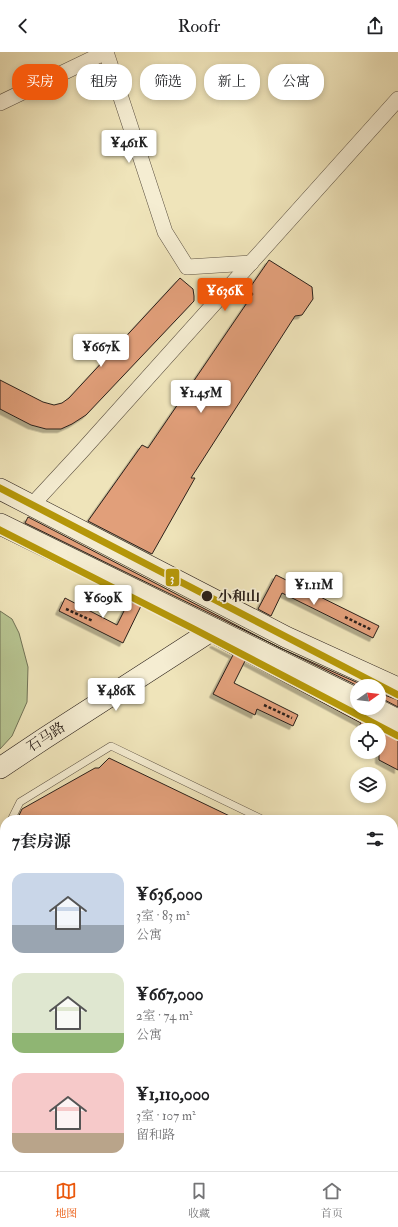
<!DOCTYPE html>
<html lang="zh">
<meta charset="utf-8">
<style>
:root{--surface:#fff;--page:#f2f2f2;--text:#202124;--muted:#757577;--line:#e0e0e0;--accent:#ea580c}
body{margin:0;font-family:"IM FELL Double Pica","Noto Serif SC",serif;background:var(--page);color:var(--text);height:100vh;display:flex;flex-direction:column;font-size:15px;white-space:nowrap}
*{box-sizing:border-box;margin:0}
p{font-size:13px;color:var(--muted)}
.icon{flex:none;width:22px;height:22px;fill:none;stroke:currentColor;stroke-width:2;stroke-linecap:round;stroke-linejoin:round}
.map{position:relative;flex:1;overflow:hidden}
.drawer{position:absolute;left:0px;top:763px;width:398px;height:356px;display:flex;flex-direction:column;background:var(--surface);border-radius:16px 16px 0 0;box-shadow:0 2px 6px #0003}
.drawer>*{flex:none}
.hud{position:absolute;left:12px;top:12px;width:374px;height:36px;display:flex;gap:8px}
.needle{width:26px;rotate:76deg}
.fabs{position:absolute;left:350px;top:627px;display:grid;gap:8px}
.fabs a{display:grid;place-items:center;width:36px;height:36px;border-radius:50%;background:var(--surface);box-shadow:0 2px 6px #0003;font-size:20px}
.price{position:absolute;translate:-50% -34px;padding:0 9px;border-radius:4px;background:#fff;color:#222;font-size:13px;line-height:26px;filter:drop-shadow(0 1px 2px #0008)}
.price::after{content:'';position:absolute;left:50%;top:24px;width:12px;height:9px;margin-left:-6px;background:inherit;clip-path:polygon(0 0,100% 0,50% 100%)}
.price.current{background:var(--accent);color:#fff}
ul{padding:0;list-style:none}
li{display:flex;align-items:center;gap:12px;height:100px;padding:0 12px}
li span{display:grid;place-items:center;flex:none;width:112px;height:80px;border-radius:12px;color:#555}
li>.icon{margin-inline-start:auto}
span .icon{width:48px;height:48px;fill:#fffc;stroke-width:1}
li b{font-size:17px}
h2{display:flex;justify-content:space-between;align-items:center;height:48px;padding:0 12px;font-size:17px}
.tag{padding:0 14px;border-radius:16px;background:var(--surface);box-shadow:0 2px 6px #0003;font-size:14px;line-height:36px}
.tag.current{background:var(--accent);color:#fff}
header{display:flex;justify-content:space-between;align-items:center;height:52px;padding:0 12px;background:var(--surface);font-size:18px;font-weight:600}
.menu{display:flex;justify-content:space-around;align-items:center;height:56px;border-top:1px solid var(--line);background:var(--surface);font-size:11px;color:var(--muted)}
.menu a{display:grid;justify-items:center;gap:2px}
.menu .current{color:var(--accent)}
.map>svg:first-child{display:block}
.green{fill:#b7c491;stroke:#717256}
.building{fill:#e19f7a;stroke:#2b201a;filter:url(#shadow)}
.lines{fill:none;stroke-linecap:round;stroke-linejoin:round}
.lane-casing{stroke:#5c5142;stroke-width:8}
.street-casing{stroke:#5c5142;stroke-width:16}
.secondary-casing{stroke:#2b201a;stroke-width:22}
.path{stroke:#2b201a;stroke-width:2.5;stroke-dasharray:3 2;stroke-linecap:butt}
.lane{stroke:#f5edd2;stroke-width:7}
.street{stroke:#f5edd2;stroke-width:15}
.secondary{stroke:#f5edd2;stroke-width:21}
.metro-1-casing{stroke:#f5edd2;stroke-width:10}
.metro-1{stroke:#b59709;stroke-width:7}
.stop-dot{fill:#2b201a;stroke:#f5edd2;stroke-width:1.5}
.labels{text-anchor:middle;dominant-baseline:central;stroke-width:3.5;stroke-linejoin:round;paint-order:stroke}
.stop-label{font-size:14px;font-weight:bold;fill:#2b201a;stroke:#f5edd2;text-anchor:start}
.street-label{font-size:14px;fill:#2b201a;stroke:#f5edd2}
.line-badge{stroke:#f5edd2;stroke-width:1.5}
.badge-label{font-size:11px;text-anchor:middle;font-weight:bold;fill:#fff}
</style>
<header><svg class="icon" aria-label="back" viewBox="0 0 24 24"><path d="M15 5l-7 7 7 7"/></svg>Roofr<svg class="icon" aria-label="share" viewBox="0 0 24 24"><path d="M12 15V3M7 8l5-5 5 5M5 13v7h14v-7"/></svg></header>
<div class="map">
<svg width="398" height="1119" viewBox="0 0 398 1119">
<defs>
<filter id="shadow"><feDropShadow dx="-3.5" dy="3.5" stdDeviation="0" flood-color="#0004"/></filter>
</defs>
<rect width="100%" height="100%" fill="#efe4ba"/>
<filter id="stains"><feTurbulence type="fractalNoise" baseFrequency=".005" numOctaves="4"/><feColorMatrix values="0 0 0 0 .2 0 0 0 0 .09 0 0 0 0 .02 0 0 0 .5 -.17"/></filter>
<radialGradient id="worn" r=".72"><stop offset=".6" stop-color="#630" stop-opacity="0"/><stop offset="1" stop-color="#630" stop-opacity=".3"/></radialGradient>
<!-- green -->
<polygon class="green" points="0,559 12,567 19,581 28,615 27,650 12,684 0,697"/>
<!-- building -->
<g class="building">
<polygon points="269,208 312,235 313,247 302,263 295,264 191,426 195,426 152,502 88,469 142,393 148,396 253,242 249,237"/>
<polygon points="180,226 193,237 194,244 194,249 86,363 72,372 61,377 46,377 31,373 0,357 0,328 43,350 54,353 62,351 69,346"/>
<polygon points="28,465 280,596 365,634 358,634 25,471"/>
<polygon points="276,523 379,574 373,586 282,541 271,564 258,557"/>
<polygon points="65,546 117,573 129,549 141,554 123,591 59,559"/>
<polygon points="215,591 352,658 357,659 362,658 364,663 369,667 393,679 398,680 398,718 379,708 379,678 357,678 361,671 245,609 234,631 298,663 293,674 257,657 255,663 213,642 233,603 213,592"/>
<polygon points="379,641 398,648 398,655 379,645"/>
<polygon points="109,706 238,768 17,768 22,757 95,716 99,716"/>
</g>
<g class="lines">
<!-- lane casing -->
<g class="lane-casing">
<g id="lane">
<polyline points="11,768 20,750 111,694 264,768"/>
<polyline points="0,793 5,782"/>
<polyline points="393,830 398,832"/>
<polyline points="0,928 5,931"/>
<polyline points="0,1076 5,1080"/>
<polyline points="47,1114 53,1119"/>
<polyline points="385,1114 396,1119"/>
</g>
</g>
<!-- street casing -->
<g class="street-casing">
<g id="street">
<polyline points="0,51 106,0 165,180 187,215 251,211"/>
<polyline points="32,453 81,400 398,47"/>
<polyline points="0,1023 5,1027"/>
<polyline points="113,1114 119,1119"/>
</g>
</g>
<!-- secondary casing -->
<g class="secondary-casing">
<g id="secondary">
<polyline points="0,437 286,585 398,636"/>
<polyline points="0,472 357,647"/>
<polyline points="374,656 398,668"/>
<polyline points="0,716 45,686 214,577"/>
</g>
</g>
<!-- path -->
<g class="path">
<polyline points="66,557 93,569"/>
<polyline points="345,565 372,578"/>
<polyline points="264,653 292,666"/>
</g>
<!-- lane -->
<use href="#lane" class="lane"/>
<!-- street -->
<use href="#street" class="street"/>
<!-- secondary -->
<use href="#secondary" class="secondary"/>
<!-- metro-1 casing -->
<g class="metro-1-casing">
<g id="metro-1">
<polyline points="0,436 398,643"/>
<polyline points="0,478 192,576 398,684"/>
</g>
</g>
<!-- metro-1 -->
<use href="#metro-1" class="metro-1"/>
</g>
<!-- markers -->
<circle class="stop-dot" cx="207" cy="544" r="6"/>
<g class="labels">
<!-- stop labels -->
<g class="stop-label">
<text x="218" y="544">小和山</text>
</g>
<!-- street labels -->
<g class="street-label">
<text transform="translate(46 685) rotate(-33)">石马路</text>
</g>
</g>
<rect class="line-badge" x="165" y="516" width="15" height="19" rx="4" fill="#b59709"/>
<g class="badge-label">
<text x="172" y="530">3</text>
</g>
<rect width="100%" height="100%" filter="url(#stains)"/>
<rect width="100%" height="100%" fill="url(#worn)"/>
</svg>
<div class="fabs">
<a><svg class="needle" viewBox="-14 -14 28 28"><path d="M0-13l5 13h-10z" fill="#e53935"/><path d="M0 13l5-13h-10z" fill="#757577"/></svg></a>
<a><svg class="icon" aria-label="locate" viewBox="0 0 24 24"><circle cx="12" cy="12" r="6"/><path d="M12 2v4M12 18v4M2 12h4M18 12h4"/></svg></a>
<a><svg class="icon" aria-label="layers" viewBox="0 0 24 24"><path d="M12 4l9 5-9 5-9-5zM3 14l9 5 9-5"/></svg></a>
</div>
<b class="price" style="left:129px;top:112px">¥461K</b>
<b class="price current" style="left:225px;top:260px">¥636K</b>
<b class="price" style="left:101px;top:316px">¥667K</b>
<b class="price" style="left:201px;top:362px">¥1.45M</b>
<b class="price" style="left:314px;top:554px">¥1.11M</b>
<b class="price" style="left:103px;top:567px">¥609K</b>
<b class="price" style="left:116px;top:660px">¥486K</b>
<div class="hud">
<a class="tag current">买房</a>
<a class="tag">租房</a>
<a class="tag">筛选</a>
<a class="tag">新上</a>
<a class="tag">公寓</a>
</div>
<section class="drawer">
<h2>7套房源<svg class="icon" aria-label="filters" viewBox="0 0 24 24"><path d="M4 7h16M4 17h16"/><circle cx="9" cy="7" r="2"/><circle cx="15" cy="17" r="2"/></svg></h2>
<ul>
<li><span style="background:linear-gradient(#c9d6e8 65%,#9aa5b1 0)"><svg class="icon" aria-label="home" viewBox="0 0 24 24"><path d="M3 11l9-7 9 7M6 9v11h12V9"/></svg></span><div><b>¥636,000</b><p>3室 · 83 m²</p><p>公寓</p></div></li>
<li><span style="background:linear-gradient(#dfe7d0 75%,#8fb573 0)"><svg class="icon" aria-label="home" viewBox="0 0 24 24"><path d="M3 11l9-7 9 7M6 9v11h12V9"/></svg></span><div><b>¥667,000</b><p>2室 · 74 m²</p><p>公寓</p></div></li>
<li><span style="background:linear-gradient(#f6c9c9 75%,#b9a48a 0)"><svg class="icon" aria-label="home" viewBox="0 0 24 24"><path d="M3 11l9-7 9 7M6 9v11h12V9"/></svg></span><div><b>¥1,110,000</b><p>3室 · 107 m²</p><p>留和路</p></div></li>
</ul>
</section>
</div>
<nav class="menu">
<a class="current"><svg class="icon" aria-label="map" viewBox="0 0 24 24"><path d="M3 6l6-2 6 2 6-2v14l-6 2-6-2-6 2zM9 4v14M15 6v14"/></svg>地图</a>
<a><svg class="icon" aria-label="saved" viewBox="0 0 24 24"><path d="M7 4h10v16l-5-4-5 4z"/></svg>收藏</a>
<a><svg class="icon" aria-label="home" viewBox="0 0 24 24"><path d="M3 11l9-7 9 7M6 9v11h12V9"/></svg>首页</a>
</nav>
